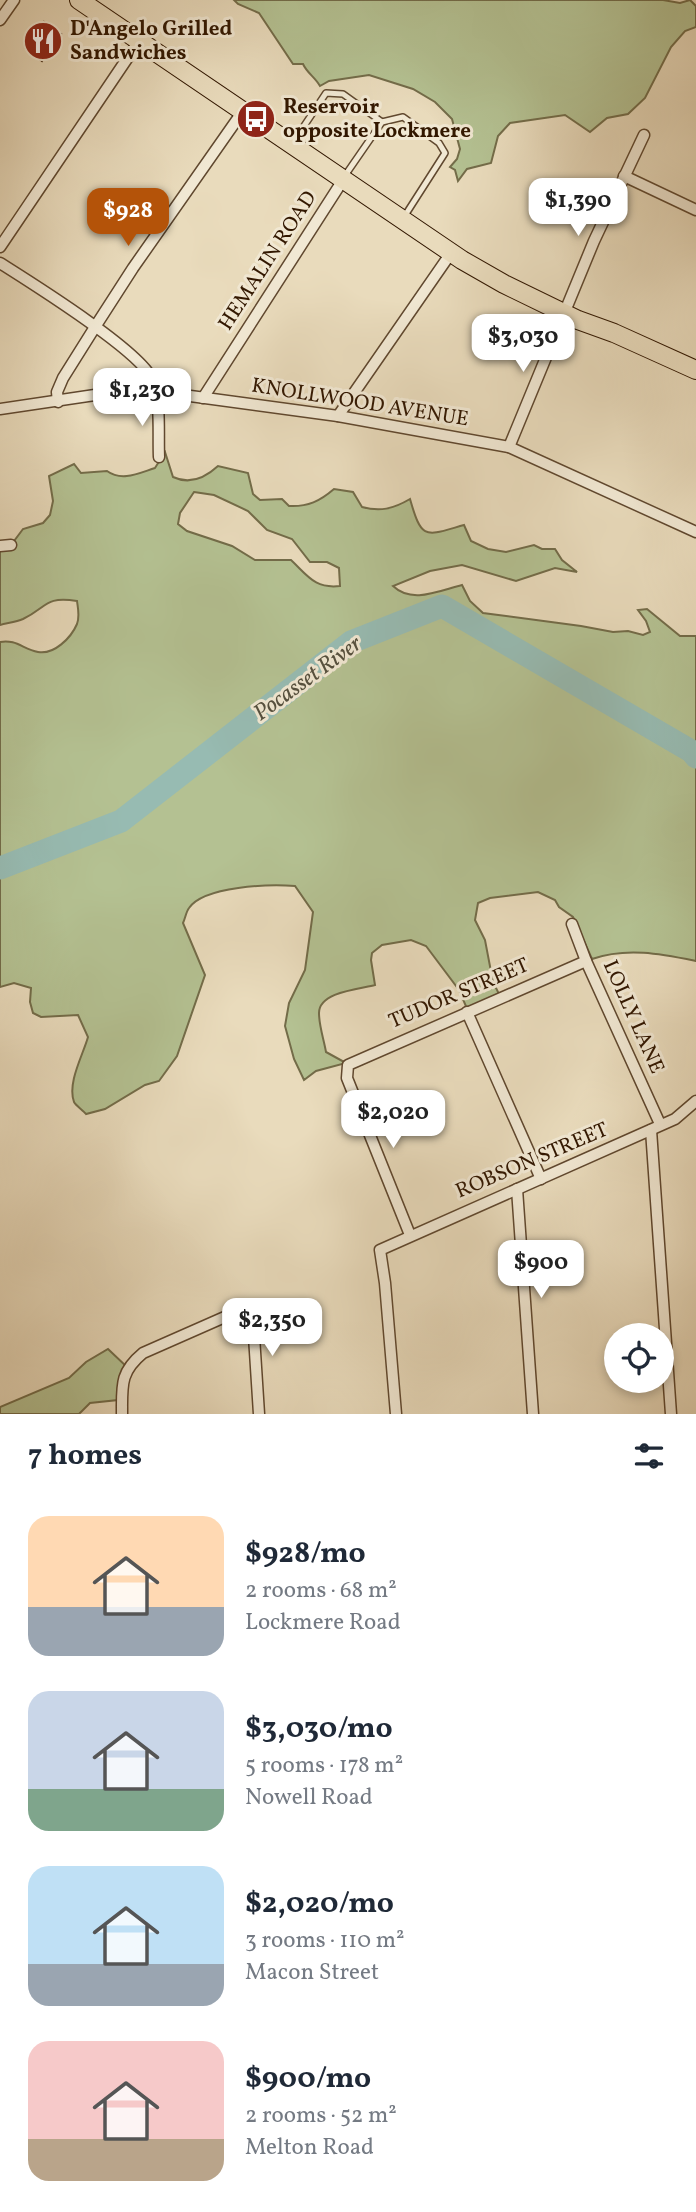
<!DOCTYPE html>
<meta charset="utf-8">
<style>
:root{--surface:#fff;--page:#f2f2f3;--text:#1f2937;--muted:#747a83;--accent:#b45309}
body{margin:0;font-family:Vollkorn,serif;background:var(--page);color:var(--text);height:100vh;display:flex;flex-direction:column;font-size:26px;white-space:nowrap}
*{box-sizing:border-box;margin:0}
p{font-size:23px;color:var(--muted)}
.icon{flex:none;width:38px;height:38px;fill:none;stroke:currentColor;stroke-width:2;stroke-linecap:round;stroke-linejoin:round}
.map{position:relative;height:1414px;overflow:hidden}
.details{display:flex;flex-direction:column;background:var(--surface);flex:1}
.details>*{flex:none}
.fabs{position:absolute;left:604px;top:1323px;display:grid;gap:14px}
.fabs a{display:grid;place-items:center;width:70px;height:70px;border-radius:50%;background:var(--surface);box-shadow:0 4px 10px #0003;font-size:35px}
.price{position:absolute;translate:-50% -60px;padding:0 16px;border-radius:14px;background:#fff;color:#222;font-size:23px;line-height:46px;filter:drop-shadow(0 2px 4px #0008)}
.price::after{content:'';position:absolute;left:50%;top:42px;width:21px;height:16px;margin-left:-10px;background:inherit;clip-path:polygon(0 0,100% 0,50% 100%)}
.price.current{background:var(--accent);color:#fff}
ul{padding:0;list-style:none}
li{display:flex;align-items:center;gap:21px;height:175px;padding:0 28px}
li span{display:grid;place-items:center;flex:none;width:196px;height:140px;border-radius:21px;color:#555}
li>.icon{margin-inline-start:auto}
span .icon{width:84px;height:84px;fill:#fffc;stroke-width:1}
li b{font-size:30px}
h2{display:flex;justify-content:space-between;align-items:center;height:84px;padding:0 28px;font-size:30px}
.map>svg:first-child{display:block}
.green{fill:#b4c192;stroke:#736c49;stroke-width:2;fill-rule:evenodd}
.lines{fill:none;stroke-linecap:round;stroke-linejoin:round}
.river{stroke:#97bbb2;stroke-width:23}
.building{fill:#da9f91;stroke:#321700;stroke-width:2}
.lane-casing{stroke:#60482f;stroke-width:8}
.street-casing{stroke:#60482f;stroke-width:13}
.primary-casing{stroke:#321700;stroke-width:20}
.lane{stroke:#f1e8d3;stroke-width:5}
.street{stroke:#f1e8d3;stroke-width:10}
.primary{stroke:#e9dbbc;stroke-width:18}
.labels{text-anchor:middle;dominant-baseline:central;stroke-width:6;stroke-linejoin:round;paint-order:stroke}
.poi-label{font-size:21px;font-weight:bold;fill:#321700;stroke:#f1e8d3;text-anchor:start}
.street-label{font-size:21px;fill:#321700;stroke:#f1e8d3}
.water-label{font-size:23px;font-style:italic;fill:#55503e;stroke:#f1e8d3}
</style>
<div class="map">
<svg width="696" height="1414" viewBox="0 0 696 1414">
<rect width="100%" height="100%" fill="#e9dbbc"/>
<filter id="stains"><feTurbulence type="fractalNoise" baseFrequency=".00286" numOctaves="4"/><feColorMatrix values="0 0 0 0 .2 0 0 0 0 .09 0 0 0 0 .02 0 0 0 .5 -.17"/></filter>
<radialGradient id="worn" r=".72"><stop offset=".6" stop-color="#630" stop-opacity="0"/><stop offset="1" stop-color="#630" stop-opacity=".3"/></radialGradient>
<!-- green -->
<g class="green">
<path d="M234 0H663L680 3 690 0 696 6V27L685 31 671 47 645 98 628 114 607 118 590 132 565 115 510 123 498 136 491 163 467 169 458 181 455 170 450 167 457 159 460 149 452 119 435 102 413 89 369 75 329 81 320 86C315 77 307 73 303 64H293L259 13 238 4Z"/>
<path d="M165 452 173 477C190 485 205 478 218 466L248 473 253 494 260 500 282 499 289 506C308 507 320 501 334 489L353 492 362 507C380 512 393 509 410 499 422 541 425 536 464 525L471 541 488 549 506 552 534 545 542 549H555L562 560 577 572 555 568 516 581 462 565 430 571 393 586C412 604 438 591 462 585L470 601 483 613 581 626 613 632 628 631 643 635 650 632 646 621 638 610 647 609 680 636H696V961C661 954 627 947 592 959L573 917 559 907 555 900 538 892 490 898 478 903 475 920 485 940 493 982 500 996 468 1011 459 990 426 946 411 940 382 945 372 953 371 960 375 985C359 989 319 992 319 1013 319 1026 324 1040 326 1052L346 1063 316 1071 304 1080 294 1059 285 1026 289 1003 305 970 313 912 295 886C270 884 204 886 189 908 186 912 185 919 183 923L205 975 177 1056 159 1081 145 1085 105 1109 86 1114C83 1110 76 1106 74 1102 67 1083 83 1055 88 1037L78 1015 41 1017 33 1013 30 1002 31 988 14 983 0 987V642C16 639 23 649 38 652 54 655 71 638 77 624 80 616 78 609 77 601 44 596 48 607 23 619 16 622 7 623 0 625V546L11 545 23 529 43 523 50 515 53 501 49 476 74 464 81 473 107 471C122 482 139 473 155 468ZM194 492 214 495 248 511 267 530 292 539 310 562H327L339 568 340 586C315 589 308 576 291 560H255L232 546 187 531 178 524 180 513Z"/>
<polygon points="108,1349 127,1367 118,1400 90,1403 79,1414 0,1414 0,1407 69,1378 86,1362"/>
</g>
<g class="lines">
<!-- river -->
<polyline class="river" points="0,868 121,821 351,642 442,606 691,751 696,757"/>
</g>
<!-- building -->
<polygon class="building" points="44,22 61,34 42,61 26,48"/>
<g class="lines">
<!-- lane casing -->
<g class="lane-casing">
<g id="lane">
<polyline points="294,141 326,93 343,94 382,122"/>
<polyline points="344,177 382,122 403,117 439,143 445,153 404,217"/>
</g>
</g>
<!-- street casing -->
<g class="street-casing">
<g id="street">
<polyline points="0,20 14,0"/>
<polyline points="624,176 696,210"/>
<polyline points="0,247 139,41"/>
<path d="M0 263C30 282 144 353 153 381 161 404 158 433 159 457"/>
<polyline points="203,398 343,180"/>
<polyline points="58,402 57,392 63,378 95,327 133,268 243,111"/>
<polyline points="0,409 115,392 146,390 338,416 509,447 696,532"/>
<polyline points="338,416 451,253"/>
<polyline points="509,447 594,241 644,135"/>
<polyline points="0,546 11,545"/>
<polyline points="572,924 586,961 660,1124"/>
<polyline points="467,1012 541,1179"/>
<polyline points="651,1130 671,1414"/>
<polyline points="517,1189 533,1414"/>
<polyline points="410,1235 347,1078 348,1065 586,961"/>
<path d="M122 1414C122 1385 120 1372 143 1353L252 1305 259 1414"/>
<polyline points="396,1414 385,1283 380,1250 675,1119 696,1101"/>
</g>
</g>
<!-- primary casing -->
<g class="primary-casing">
<polyline id="primary" points="79,0 462,260 504,284 578,320 614,333 696,370"/>
</g>
<!-- lane -->
<use href="#lane" class="lane"/>
<!-- street -->
<use href="#street" class="street"/>
<!-- primary -->
<use href="#primary" class="primary"/>
</g>
<!-- icons -->
<defs>
<g id="restaurant-disc" transform="scale(2.0125)"><circle r="9.5" fill="#8f2418" stroke="#f1e8d3"/><path d="M-5-6h1v4h1v-4h1v4h1v-4h1v5L-1.5 .5V6h-2V.5L-5-1ZM5-6V6H3V1.5H1.5Q1.5-4 5-6Z" fill="#fff"/></g>
<g id="bus-disc" transform="scale(2.0125)"><circle r="9.5" fill="#8f2418" stroke="#f1e8d3"/><path d="M-5-6H5V4H4V6H2V4H-2V6H-4V4H-5ZM-3.5-4V0h7V-4ZM-3.5 1.2v1.5H-2V1.2ZM2 1.2v1.5H3.5V1.2Z" fill="#fff"/></g>
</defs>
<g fill-rule="evenodd">
<use href="#restaurant-disc" x="43" y="41"/>
<use href="#bus-disc" x="256" y="119"/>
</g>
<g class="labels">
<!-- poi labels -->
<g class="poi-label">
<text x="70" y="29">D'Angelo Grilled<tspan x="70" dy="24">Sandwiches</tspan></text>
<text x="283" y="107">Reservoir<tspan x="283" dy="24">opposite Lockmere</tspan></text>
</g>
<!-- street labels -->
<g class="street-label">
<text transform="translate(268 261) rotate(-57)">HEMALIN ROAD</text>
<text transform="translate(360 403) rotate(9)">KNOLLWOOD AVENUE</text>
<text transform="translate(459 994) rotate(-23)">TUDOR STREET</text>
<text transform="translate(633 1017) rotate(66)">LOLLY LANE</text>
<text transform="translate(532 1161) rotate(-23)">ROBSON STREET</text>
</g>
<!-- water labels -->
<g class="water-label">
<text transform="translate(308 679) rotate(-36)">Pocasset River</text>
</g>
</g>
<rect width="100%" height="100%" filter="url(#stains)"/>
<rect width="100%" height="100%" fill="url(#worn)"/>
</svg>
<div class="fabs">
<a><svg class="icon" aria-label="locate" viewBox="0 0 24 24"><circle cx="12" cy="12" r="6"/><path d="M12 2v4M12 18v4M2 12h4M18 12h4"/></svg></a>
</div>
<b class="price" style="left:578px;top:238px">$1,390</b>
<b class="price current" style="left:128px;top:248px">$928</b>
<b class="price" style="left:523px;top:374px">$3,030</b>
<b class="price" style="left:142px;top:428px">$1,230</b>
<b class="price" style="left:393px;top:1150px">$2,020</b>
<b class="price" style="left:541px;top:1300px">$900</b>
<b class="price" style="left:272px;top:1358px">$2,350</b>
</div>
<section class="details">
<h2>7 homes<svg class="icon" aria-label="filters" viewBox="0 0 24 24"><path d="M4 7h16M4 17h16"/><circle cx="9" cy="7" r="2"/><circle cx="15" cy="17" r="2"/></svg></h2>
<ul>
<li><span style="background:linear-gradient(#ffd9b3 65%,#9aa5b1 0)"><svg class="icon" aria-label="home" viewBox="0 0 24 24"><path d="M3 11l9-7 9 7M6 9v11h12V9"/></svg></span><div><b>$928/mo</b><p>2 rooms · 68 m²</p><p>Lockmere Road</p></div></li>
<li><span style="background:linear-gradient(#c9d6e8 70%,#7fa58c 0)"><svg class="icon" aria-label="home" viewBox="0 0 24 24"><path d="M3 11l9-7 9 7M6 9v11h12V9"/></svg></span><div><b>$3,030/mo</b><p>5 rooms · 178 m²</p><p>Nowell Road</p></div></li>
<li><span style="background:linear-gradient(#bfe0f5 70%,#9aa5b1 0)"><svg class="icon" aria-label="home" viewBox="0 0 24 24"><path d="M3 11l9-7 9 7M6 9v11h12V9"/></svg></span><div><b>$2,020/mo</b><p>3 rooms · 110 m²</p><p>Macon Street</p></div></li>
<li><span style="background:linear-gradient(#f6c9c9 70%,#b9a48a 0)"><svg class="icon" aria-label="home" viewBox="0 0 24 24"><path d="M3 11l9-7 9 7M6 9v11h12V9"/></svg></span><div><b>$900/mo</b><p>2 rooms · 52 m²</p><p>Melton Road</p></div></li>
</ul>
</section>
